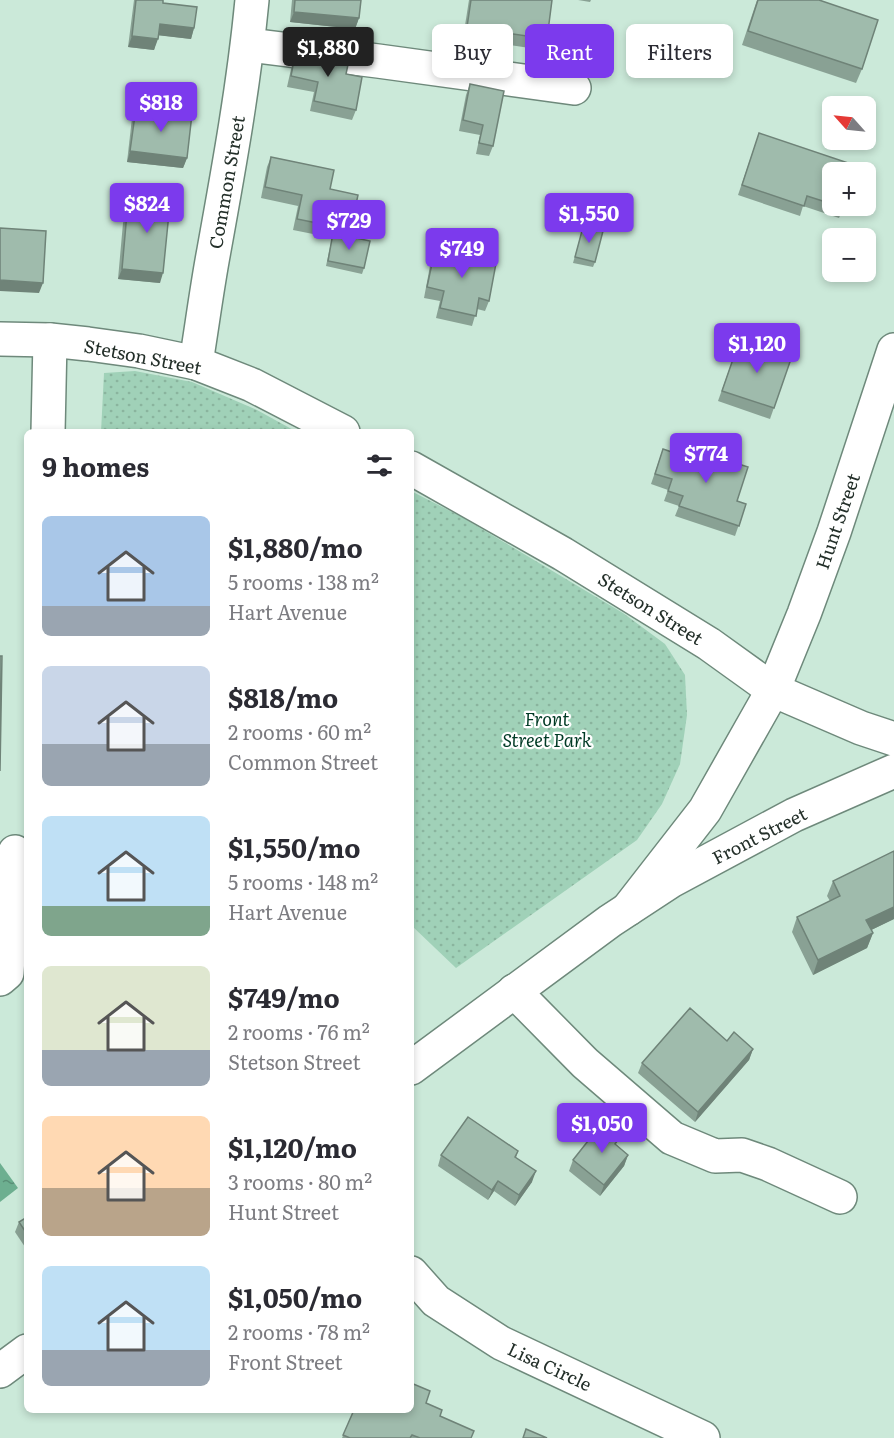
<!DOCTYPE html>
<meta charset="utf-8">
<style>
:root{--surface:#fff;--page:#f7f7f7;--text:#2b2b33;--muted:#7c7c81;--accent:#7c3aed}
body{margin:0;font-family:Literata,serif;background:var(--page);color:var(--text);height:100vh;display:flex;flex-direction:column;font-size:22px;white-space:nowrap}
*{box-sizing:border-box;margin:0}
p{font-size:20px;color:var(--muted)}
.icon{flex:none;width:33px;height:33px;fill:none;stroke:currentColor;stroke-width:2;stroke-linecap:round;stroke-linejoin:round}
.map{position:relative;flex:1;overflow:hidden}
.drawer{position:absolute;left:24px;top:429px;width:390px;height:984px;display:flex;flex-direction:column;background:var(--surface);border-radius:9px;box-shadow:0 3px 9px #0003}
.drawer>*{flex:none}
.guide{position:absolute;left:432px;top:24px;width:372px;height:54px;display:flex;gap:12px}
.needle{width:39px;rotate:297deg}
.buttons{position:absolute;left:822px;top:96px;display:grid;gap:12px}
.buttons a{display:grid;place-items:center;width:54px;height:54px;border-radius:9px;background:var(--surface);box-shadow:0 3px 9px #0003;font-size:30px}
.price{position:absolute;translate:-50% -51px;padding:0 14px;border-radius:6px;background:var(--accent);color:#fff;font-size:20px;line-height:39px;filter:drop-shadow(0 2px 3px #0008)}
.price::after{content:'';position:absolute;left:50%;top:36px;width:18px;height:14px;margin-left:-9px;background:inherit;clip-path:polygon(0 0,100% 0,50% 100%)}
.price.selected{background:#222;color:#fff}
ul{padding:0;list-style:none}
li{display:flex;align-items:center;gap:18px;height:150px;padding:0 18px}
li span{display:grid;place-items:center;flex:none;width:168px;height:120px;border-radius:9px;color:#555}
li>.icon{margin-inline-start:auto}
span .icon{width:72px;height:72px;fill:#fffc;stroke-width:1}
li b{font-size:26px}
h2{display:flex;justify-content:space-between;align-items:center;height:72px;padding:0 18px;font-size:26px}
.pill{padding:0 21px;border-radius:9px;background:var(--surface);box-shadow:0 3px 9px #0003;font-size:21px;line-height:54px}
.pill.selected{background:var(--accent);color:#fff}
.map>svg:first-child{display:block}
.park{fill:url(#park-dots)}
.water{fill:url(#water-ripples)}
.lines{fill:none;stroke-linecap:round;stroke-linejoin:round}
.minor-casing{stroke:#6e897b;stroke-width:36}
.minor{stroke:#fff;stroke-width:33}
.wall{fill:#89a194}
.shaded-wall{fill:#6f8378}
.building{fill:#9fbbac;stroke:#6f8378;stroke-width:1.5}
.labels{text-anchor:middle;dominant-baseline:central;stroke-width:4.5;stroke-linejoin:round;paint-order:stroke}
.street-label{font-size:18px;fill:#232f29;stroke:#fff}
.park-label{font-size:18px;font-style:italic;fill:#003a25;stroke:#fff}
</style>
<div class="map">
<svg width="894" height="1438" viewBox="0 0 894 1438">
<defs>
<pattern id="park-dots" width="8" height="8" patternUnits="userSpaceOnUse" patternTransform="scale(1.5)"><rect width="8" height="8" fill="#a0d1b8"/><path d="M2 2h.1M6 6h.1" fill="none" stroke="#8ab49e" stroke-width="1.8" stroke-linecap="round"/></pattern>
<pattern id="water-ripples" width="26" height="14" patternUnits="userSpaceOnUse" patternTransform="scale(1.5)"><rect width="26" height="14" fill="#6daf90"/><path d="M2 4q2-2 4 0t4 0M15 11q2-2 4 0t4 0" fill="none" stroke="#598f76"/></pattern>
</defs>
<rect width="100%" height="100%" fill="#cbe9d9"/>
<!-- park -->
<g class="park">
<polygon points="135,371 192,382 257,410 297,432 101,432 104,373"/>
<polygon points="411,491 460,516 623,613 665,644 685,675 687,715 680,764 662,804 637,840 456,968 411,925"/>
</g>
<!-- water -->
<polygon class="water" points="0,1163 18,1188 0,1202"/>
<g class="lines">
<!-- minor casing -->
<g class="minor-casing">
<g id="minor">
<polyline points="248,45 378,61 574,88"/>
<polyline points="0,339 50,340 88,344 139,351 196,363 252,385 343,432"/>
<path d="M196 363C202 326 207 287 214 250 229 167 244 84 252 0"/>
<polyline points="48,432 50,340"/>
<polyline points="411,468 563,554 709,644 773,690 861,728 894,739"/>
<polyline points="628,909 705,810 773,690 804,614 834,532 894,350"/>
<polyline points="0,979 7,973 15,852"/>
<polyline points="514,991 585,1063 672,1138 715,1156 742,1155 768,1164 840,1197"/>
<polyline points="411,1068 610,921 671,881 794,815 894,771"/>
<polyline points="411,1273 436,1301 501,1343 703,1438"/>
<polyline points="0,1371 27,1351"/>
</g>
</g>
<!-- minor -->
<use href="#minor" class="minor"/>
</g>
<!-- wall -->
<g class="wall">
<polygon points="134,0 163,0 163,3 194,28 191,39 158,35 154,50 128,47"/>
<polygon points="292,0 361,0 359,18 355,29 290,22"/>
<polygon points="469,0 552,0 547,39 543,50 463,38"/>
<polygon points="578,0 591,0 590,2"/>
<polygon points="757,0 819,0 862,69 856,83 742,45"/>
<polygon points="296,49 346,74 356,110 352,120 310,111 314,92 287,87 293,60"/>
<polygon points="470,84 493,146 489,156 476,154 480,135 459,131 466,95"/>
<polygon points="136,108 187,158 183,168 127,162 132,118"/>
<polygon points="759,133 832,172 832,206 844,206 839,218 803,206 800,216 738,195"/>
<polygon points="271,157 330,189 353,218 350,228 322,223 318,235 293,230 298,206 261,198 267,167"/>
<polygon points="141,190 160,283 118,279 123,223 127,213 136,214 138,201"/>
<polygon points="583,227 595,262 593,267 573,263"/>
<polygon points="333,233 364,268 362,274 326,266"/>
<polygon points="436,245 489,301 485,311 477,309 472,326 436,318 440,301 424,298 432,255"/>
<polygon points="740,339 792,356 770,419 718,401"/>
<polygon points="663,449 695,460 698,451 737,501 746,504 735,536 675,516 679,506 664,501 668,490 651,484"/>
<polygon points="833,881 894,919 871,930 873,933 867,948 813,975 792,932 797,917 830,901 827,896"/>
<polygon points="727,1041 753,1049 749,1060 695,1122 638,1073 642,1063"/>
<polygon points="617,1146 628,1155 624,1166 600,1196 569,1171 573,1160"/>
<polygon points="518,1151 516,1158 532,1182 515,1206 494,1191 488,1200 438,1166 441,1155"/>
<polygon points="27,1217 27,1250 15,1232 19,1222"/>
<polygon points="426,1403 440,1416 472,1438 342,1438 354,1410 360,1412"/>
</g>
<!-- shaded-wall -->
<g class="shaded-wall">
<polygon points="294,12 359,18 355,29 290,22"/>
<polygon points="160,24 194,28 191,39 156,35"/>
<polygon points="132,36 158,39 154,50 128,47"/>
<polygon points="130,151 187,158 183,168 127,162"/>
<polygon points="122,269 163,273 160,283 118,279"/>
<polygon points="0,280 43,283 39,293 0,291"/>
<polygon points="894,907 894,919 861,935 866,920"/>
<polygon points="873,933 867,948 813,975 818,960"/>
<polygon points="753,1049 749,1060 695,1122 698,1112"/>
<polygon points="628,1155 624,1166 600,1196 604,1185"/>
<polygon points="536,1171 532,1182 515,1206 519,1195"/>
<polygon points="498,1181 494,1191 488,1200 492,1190"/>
</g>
<!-- building -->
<g class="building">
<polygon points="136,0 163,0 163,3 197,7 194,28 160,24 158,39 132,36"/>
<polygon points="295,0 361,0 359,18 294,12"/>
<polygon points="471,0 552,0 547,39 467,27"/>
<polygon points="758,0 819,0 878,20 862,69 748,31"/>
<polygon points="296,49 349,60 346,74 362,77 356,110 314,101 318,82 291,76"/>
<polygon points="470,84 504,91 493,146 479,143 483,125 463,120"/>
<polygon points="136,108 192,114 187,158 130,151"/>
<polygon points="759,133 857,166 855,172 832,172 832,204 807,196 804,206 742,185"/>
<polygon points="271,157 334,170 330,189 358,195 353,218 325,212 322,224 297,219 302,195 265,187"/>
<polygon points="141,190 171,193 163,273 122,269 127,213 139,214"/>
<polygon points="583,227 603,231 595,262 575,257"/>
<polygon points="0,228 46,231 43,283 0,280"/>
<polygon points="333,233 370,241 364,268 328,261"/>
<polygon points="436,245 497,258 489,301 479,298 476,316 440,308 444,291 427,287"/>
<polygon points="740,339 792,356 774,408 722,391"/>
<polygon points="663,449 695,460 698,451 748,467 737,501 746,504 739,526 679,506 683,496 668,491 672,479 655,474"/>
<polygon points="0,656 2,656 0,771"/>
<polygon points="894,851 894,907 866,920 873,933 818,960 797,917 840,896 833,881"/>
<polygon points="690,1008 727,1041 734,1032 753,1049 698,1112 642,1063"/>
<polygon points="468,1117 518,1151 515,1157 536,1171 519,1195 498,1181 492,1190 441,1155"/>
<polygon points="603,1122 621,1136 615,1144 628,1155 604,1185 573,1160"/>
<polygon points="27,1217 27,1234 19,1222"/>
<polygon points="411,1383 430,1391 426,1403 442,1410 440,1416 474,1431 471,1438 420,1438 412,1435 410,1438 350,1438 343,1435 354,1410 360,1412 361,1410 411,1410"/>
<polygon points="526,1429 547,1438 523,1438"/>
</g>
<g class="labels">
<!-- street labels -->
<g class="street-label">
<text transform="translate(226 182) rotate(-80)">Common Street</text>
<text transform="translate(143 356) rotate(11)">Stetson Street</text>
<text transform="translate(837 521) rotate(-71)">Hunt Street</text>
<text transform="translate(651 608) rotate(32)">Stetson Street</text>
<text transform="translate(759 835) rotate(-27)">Front Street</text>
<text transform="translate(550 1366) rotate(25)">Lisa Circle</text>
</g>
<!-- park labels -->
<g class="park-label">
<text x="547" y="718">Front<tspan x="547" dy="21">Street Park</tspan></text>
</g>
</g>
</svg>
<div class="buttons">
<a><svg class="needle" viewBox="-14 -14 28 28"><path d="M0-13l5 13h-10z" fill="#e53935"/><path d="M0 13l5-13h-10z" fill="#7c7c81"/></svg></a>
<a>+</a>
<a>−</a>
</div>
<b class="price selected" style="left:328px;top:78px">$1,880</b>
<b class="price" style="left:161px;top:133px">$818</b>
<b class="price" style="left:147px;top:234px">$824</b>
<b class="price" style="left:589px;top:244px">$1,550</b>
<b class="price" style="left:349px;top:251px">$729</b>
<b class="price" style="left:462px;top:279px">$749</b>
<b class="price" style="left:757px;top:374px">$1,120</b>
<b class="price" style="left:706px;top:484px">$774</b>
<b class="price" style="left:602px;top:1154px">$1,050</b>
<div class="guide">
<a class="pill">Buy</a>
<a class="pill selected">Rent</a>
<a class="pill">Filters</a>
</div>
<section class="drawer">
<h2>9 homes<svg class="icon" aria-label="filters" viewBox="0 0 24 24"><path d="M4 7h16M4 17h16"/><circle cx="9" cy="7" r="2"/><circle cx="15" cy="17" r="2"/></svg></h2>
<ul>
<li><span style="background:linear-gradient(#a9c7e8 75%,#9aa5b1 0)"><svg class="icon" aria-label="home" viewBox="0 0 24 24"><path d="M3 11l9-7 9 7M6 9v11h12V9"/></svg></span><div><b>$1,880/mo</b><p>5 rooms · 138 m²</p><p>Hart Avenue</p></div></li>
<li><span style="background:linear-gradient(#c9d6e8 65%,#9aa5b1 0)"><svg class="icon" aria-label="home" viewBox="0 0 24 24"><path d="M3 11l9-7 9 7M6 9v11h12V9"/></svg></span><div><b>$818/mo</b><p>2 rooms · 60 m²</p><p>Common Street</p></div></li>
<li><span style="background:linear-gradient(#bfe0f5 75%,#7fa58c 0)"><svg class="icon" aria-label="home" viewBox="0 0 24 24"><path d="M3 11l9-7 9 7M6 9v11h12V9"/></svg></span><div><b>$1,550/mo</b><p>5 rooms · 148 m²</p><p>Hart Avenue</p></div></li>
<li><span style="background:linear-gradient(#dfe7d0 70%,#9aa5b1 0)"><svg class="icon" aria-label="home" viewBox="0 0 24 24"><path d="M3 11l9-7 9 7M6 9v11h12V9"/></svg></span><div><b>$749/mo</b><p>2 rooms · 76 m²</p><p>Stetson Street</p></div></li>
<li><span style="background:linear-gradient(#ffd9b3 60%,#b9a48a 0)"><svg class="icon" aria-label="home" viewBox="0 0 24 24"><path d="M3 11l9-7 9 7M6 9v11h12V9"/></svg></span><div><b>$1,120/mo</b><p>3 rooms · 80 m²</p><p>Hunt Street</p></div></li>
<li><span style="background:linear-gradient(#bfe0f5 70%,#9aa5b1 0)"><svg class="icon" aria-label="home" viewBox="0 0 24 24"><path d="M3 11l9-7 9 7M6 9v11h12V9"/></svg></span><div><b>$1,050/mo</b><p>2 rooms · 78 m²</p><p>Front Street</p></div></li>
</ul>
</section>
</div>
